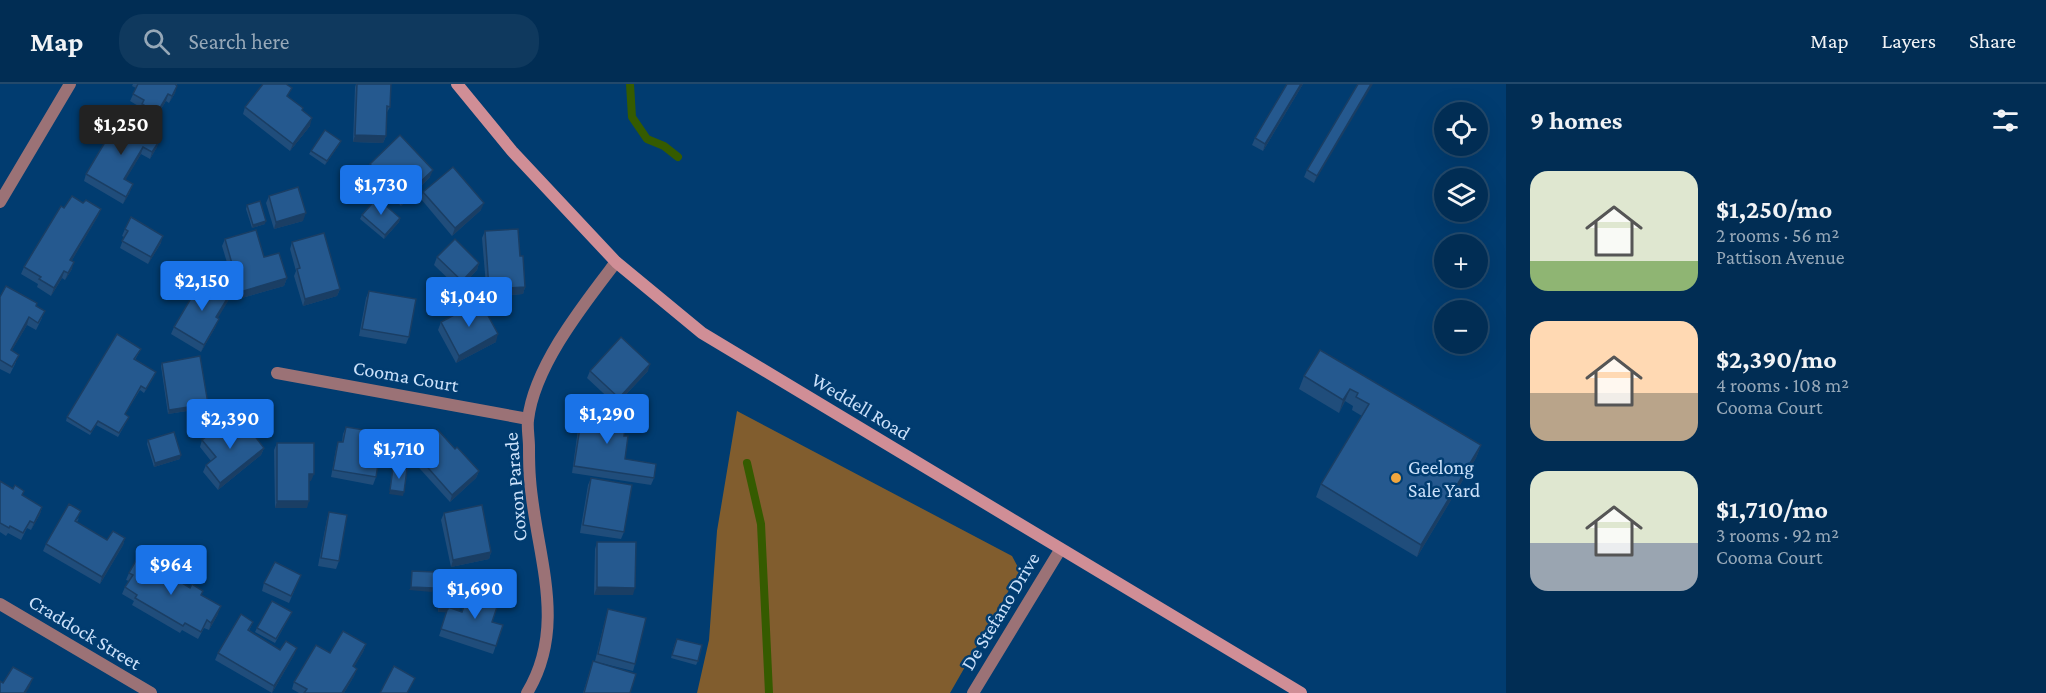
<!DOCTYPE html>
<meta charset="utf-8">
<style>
:root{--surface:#012d54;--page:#0f395e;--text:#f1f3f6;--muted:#96a8b8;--line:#23496b;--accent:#1a73e8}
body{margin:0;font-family:"Crimson Pro",serif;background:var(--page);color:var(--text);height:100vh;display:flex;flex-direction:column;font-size:22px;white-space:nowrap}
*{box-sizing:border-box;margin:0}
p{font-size:20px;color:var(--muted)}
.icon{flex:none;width:33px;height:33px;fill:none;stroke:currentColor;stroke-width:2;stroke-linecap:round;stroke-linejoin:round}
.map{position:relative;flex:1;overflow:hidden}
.drawer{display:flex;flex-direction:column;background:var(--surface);width:540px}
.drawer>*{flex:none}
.controls{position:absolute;left:1434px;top:18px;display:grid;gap:12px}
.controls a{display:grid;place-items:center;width:54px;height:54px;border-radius:50%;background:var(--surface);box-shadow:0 6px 24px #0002,0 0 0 2px var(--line);font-size:30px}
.price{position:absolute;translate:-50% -51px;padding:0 14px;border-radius:6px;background:var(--accent);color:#fff;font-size:20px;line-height:39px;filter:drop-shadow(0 2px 3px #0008)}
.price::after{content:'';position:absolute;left:50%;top:36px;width:18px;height:14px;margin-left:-9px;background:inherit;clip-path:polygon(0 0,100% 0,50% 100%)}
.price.active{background:#222;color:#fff}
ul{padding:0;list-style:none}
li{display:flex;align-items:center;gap:18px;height:150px;padding:0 24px}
li span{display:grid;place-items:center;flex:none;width:168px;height:120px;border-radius:18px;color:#555}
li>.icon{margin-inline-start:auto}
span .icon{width:72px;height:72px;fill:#fffc;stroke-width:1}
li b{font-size:26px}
h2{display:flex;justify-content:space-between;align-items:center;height:72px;padding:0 24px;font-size:26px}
header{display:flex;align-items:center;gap:36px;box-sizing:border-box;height:84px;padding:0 30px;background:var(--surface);border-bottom:2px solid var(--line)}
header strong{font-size:28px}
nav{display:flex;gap:33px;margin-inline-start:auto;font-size:21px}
.search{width:420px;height:54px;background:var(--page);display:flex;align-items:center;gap:15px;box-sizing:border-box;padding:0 21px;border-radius:24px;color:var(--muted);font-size:22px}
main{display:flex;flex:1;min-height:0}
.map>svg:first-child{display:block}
.green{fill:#815d2e}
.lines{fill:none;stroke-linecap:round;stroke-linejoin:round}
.stream{stroke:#355b00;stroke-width:8}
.lane{stroke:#9b7276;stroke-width:12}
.street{stroke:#9b7276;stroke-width:12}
.secondary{stroke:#d08e96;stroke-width:12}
.wall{fill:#204d7b}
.shaded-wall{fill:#1a3e64}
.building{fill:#25598f;stroke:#1a3e64;stroke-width:1.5}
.poi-dot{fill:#f0a63e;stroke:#013c70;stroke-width:2}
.labels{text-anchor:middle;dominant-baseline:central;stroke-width:5;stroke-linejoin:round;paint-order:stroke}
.street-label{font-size:20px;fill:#cbe1fa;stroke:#013c70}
.poi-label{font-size:20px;fill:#cbe1fa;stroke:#013c70;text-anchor:start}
</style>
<header>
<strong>Map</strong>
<div class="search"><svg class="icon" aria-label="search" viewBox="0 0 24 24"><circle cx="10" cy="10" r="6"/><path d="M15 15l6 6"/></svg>Search here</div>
<nav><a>Map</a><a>Layers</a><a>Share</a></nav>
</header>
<main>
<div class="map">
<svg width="1506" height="609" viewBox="0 0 1506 609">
<rect width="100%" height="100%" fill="#013c70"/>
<!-- green -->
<polygon class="green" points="737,327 1012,472 1020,487 950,609 697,609 709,556 717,447"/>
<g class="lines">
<!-- stream -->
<g class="stream">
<polyline points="630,0 632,33 647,55 664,62 678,73"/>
<polyline points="747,379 761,440 769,609"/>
</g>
<!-- lane -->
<polyline class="lane" points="973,609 1060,466"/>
<!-- street -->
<g class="street">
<polyline points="0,118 70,0"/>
<polyline points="277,289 528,335"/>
<polyline points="0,520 151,609"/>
<path d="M527 609C569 540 535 468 530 395 529 384 529 374 529 363 529 354 527 344 528 336 534 282 584 220 616 178"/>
</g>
<!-- secondary -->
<polyline class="secondary" points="457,0 512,67 616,178 702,249 1301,609"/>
</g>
<!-- wall -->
<g class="wall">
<polygon points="133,0 177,0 175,9 169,19 166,17 154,36 139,27 140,23 130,17 136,4 132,2"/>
<polygon points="356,0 391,0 390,23 386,30 386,52 383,59 353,58 355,3"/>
<polygon points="1287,0 1303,0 1263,67 1252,61 1255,54"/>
<polygon points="1358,0 1314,99 1304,93 1307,86"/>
<polygon points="289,12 288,13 303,27 310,42 290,67 243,30 245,23"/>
<polygon points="120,33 157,63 150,75 141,70 125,96 130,108 123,120 84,97 86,90"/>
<polygon points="339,61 325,81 309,70 311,67"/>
<polygon points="370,80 430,93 401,122 368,87"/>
<polygon points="423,108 481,126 452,152 421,115"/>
<polygon points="269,112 303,137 274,145 266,119"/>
<polygon points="83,119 101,125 98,132 72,176 72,185 65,196 62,194 51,212 37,203 38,200 21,190 24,183"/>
<polygon points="247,121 265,140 252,144 246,125"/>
<polygon points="362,131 400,134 399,138 384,155 360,135"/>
<polygon points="125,145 161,159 148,180 120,164 124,153 122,152"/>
<polygon points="485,147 520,172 525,203 523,210 487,213 482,154"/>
<polygon points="225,155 264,173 287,194 284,202 238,215 222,162"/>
<polygon points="292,158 340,205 337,212 303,222 294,192 296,187 290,165"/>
<polygon points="437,173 479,179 477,186 459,205 434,181"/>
<polygon points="369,207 409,253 406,260 359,252 366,214"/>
<polygon points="230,210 228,217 217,234 216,242 201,268 171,250 174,243"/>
<polygon points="0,213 36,222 42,234 36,246 27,241 12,266 16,278 10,290 0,285"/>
<polygon points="441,238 496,258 456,279 438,246"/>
<polygon points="141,265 135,276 154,292 144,309 140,306 125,330 129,333 118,353 96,341 90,351 66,337 67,333"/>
<polygon points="1320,266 1481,361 1476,374 1417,473 1316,413 1321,400 1362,332 1352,326 1353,322 1345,317 1339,329 1299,305 1304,292"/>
<polygon points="162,279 208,320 206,324 168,330 161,282"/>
<polygon points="590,287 648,287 616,321 587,294"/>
<polygon points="583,324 624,352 625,375 654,394 651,401 572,389 580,331"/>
<polygon points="346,343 376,393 373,401 331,393 336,365 338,358 342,358 343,350"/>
<polygon points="242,352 264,364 261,371 218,406 203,388 206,381 211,377 200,363 202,356"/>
<polygon points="148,356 180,375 154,383 147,360"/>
<polygon points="277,359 311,397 309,397 307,424 275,424 274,366"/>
<polygon points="455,365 479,387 476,394 450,418 411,375 414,368"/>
<polygon points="591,394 624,448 621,455 580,449 588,401"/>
<polygon points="0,397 42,423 40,430 31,446 27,444 21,456 8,449 6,452 0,448"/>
<polygon points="329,428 339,477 336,485 318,482 327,435"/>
<polygon points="444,429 491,468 489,475 451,483 441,436"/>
<polygon points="79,434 77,438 107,456 125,454 123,461 100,500 43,467 46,460"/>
<polygon points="597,458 633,511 594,511 595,465"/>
<polygon points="129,489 169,491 202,511 218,530 209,546 204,544 198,555 182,546 180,549 132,521 134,517 122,510 125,503 129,497 126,496"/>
<polygon points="301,491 289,519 262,507 264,499"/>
<polygon points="440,508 459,527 503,541 493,570 439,552 447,528 438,528 439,512"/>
<polygon points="608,525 635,580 633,587 601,579 630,609 583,609 593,577 595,577 606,532"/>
<polygon points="292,528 275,559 255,548 257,544"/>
<polygon points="253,538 249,547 280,566 297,564 294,571 272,609 215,576 218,569"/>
<polygon points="675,559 698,577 696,581 671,574"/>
<polygon points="366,560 363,568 354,583 357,585 354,592 344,609 299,609 292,605 294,598"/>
</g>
<!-- shaded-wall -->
<g class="shaded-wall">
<polygon points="1301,0 1303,0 1263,67 1265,60"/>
<polygon points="1371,0 1373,0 1314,99 1317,92"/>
<polygon points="177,2 175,9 169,19 172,12"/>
<polygon points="168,10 166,17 154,36 157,29"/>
<polygon points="312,34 310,42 290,67 293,60"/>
<polygon points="355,51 386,52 383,59 353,58"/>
<polygon points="160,56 157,63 150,75 152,68"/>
<polygon points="341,57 339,61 325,81 327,77"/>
<polygon points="143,63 141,70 122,102 124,95"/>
<polygon points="433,86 430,93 401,122 403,114"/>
<polygon points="133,100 130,108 123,120 126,113"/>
<polygon points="484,119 481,126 452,152 455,144"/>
<polygon points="101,125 98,132 68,183 70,176"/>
<polygon points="306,129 303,137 274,145 276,138"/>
<polygon points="400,134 399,138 384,155 385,151"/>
<polygon points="266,137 265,140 252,144 253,141"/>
<polygon points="163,152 161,159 148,180 151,173"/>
<polygon points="74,178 72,185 65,196 68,189"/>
<polygon points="479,179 477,186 459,205 462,197"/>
<polygon points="64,187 62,194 51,212 54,204"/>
<polygon points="287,194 284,202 238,215 240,208"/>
<polygon points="525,203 523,210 487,213 489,205"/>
<polygon points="340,205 337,212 303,222 305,215"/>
<polygon points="230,210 228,217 214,241 216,233"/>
<polygon points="29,233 27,241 8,273 11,266"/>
<polygon points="219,235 216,242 201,268 204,261"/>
<polygon points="498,250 496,258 456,279 459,272"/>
<polygon points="650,280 648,287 616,321 619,314"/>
<polygon points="1350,305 1345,317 1339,329 1343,316"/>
<polygon points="208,320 206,324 168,330 169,326"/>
<polygon points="1481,361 1476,374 1417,473 1421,461"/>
<polygon points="264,364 261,371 218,406 220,399"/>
<polygon points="181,371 180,375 154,383 155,379"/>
<polygon points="479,387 476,394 450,418 452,411"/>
<polygon points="309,390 314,390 311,397 307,398"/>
<polygon points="390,406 404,408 403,412 389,410"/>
<polygon points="277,417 309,417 307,424 275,424"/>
<polygon points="42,423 40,430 31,446 34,439"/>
<polygon points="125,454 123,461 100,500 102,493"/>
<polygon points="491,468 489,475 451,483 453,476"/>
<polygon points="411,503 434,504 432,508 409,506"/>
<polygon points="597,503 635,504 633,511 594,511"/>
<polygon points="221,522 218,530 209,546 211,539"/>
<polygon points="439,524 459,525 458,529 438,528"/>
<polygon points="366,560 363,568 350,590 353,582"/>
<polygon points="297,564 294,571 272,609 274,602"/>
<polygon points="357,585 354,592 344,609 342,609"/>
<polygon points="33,594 30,602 26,609 24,609"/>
</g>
<!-- building -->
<g class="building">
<polygon points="138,0 175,0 177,2 172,12 168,10 157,29 142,20 144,16 133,10"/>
<polygon points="263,0 286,0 292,4 287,12 303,24 302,26 312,34 293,60 245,23"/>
<polygon points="357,0 391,0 390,23 387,22 386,52 355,51"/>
<polygon points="1287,0 1301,0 1265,60 1255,54"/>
<polygon points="1358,0 1371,0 1317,92 1307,86"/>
<polygon points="120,33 160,56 152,68 143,63 124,95 133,100 126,113 86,90"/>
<polygon points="325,46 341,57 327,77 311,67"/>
<polygon points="400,51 433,86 403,114 370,80"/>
<polygon points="453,83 484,119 455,144 423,108"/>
<polygon points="298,103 306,129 276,138 269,112"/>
<polygon points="72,112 83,119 86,116 101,125 70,176 74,178 68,189 64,187 54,204 39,195 41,193 24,183 61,122 64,124"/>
<polygon points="377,114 400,134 385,151 362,131"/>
<polygon points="260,117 266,137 253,141 247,121"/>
<polygon points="131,133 163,152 151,173 122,157 128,147 125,145"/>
<polygon points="518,145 520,172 523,172 525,203 489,205 485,147"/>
<polygon points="256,146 264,173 279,169 287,194 240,208 225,155"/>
<polygon points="324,149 340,205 305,215 297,185 300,184 292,158"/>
<polygon points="455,155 479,179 462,197 437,173"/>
<polygon points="203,194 230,210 216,233 219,235 204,261 174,243"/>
<polygon points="6,202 37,219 36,222 45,227 38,239 29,233 11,266 19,271 12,283 0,276 0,213"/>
<polygon points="369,207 416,215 409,253 362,245"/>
<polygon points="480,217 498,250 459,272 441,238"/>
<polygon points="117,250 141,265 134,275 156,288 146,305 141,302 125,330 129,333 119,349 98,337 91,348 67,333"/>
<polygon points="621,253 650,280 619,314 590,287"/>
<polygon points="1320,266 1481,361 1421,461 1321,400 1369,320 1356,313 1358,309 1350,305 1343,316 1304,292"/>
<polygon points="200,272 208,320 169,326 162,279"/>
<polygon points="583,324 627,330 624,352 628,352 625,375 656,380 654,394 574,382"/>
<polygon points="228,335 242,352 250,346 264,364 220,399 206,381 216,373 202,356"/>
<polygon points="346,343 383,349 376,393 333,386 338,358 343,358"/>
<polygon points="438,346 455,365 457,363 479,387 452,411 414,368"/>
<polygon points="174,348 181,371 155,379 148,356"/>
<polygon points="277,359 314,359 314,390 309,390 309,417 277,417"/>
<polygon points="393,384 407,385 404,408 390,406"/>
<polygon points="591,394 632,401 624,448 583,441"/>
<polygon points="0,397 13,405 15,401 24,407 22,411 42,423 34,439 30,437 23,449 10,442 9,444 0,439"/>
<polygon points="69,420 81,427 75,437 107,456 113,447 125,454 102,493 46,460"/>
<polygon points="482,421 491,468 453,476 444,429"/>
<polygon points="329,428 347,431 339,477 321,474"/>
<polygon points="597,458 636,458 635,504 597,503"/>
<polygon points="138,473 159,485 161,482 170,488 169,491 190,504 192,500 203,507 201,511 221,522 211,539 207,536 201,548 185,539 183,542 135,514 137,511 125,503 133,491 129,489"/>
<polygon points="275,478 301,491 291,512 264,499"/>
<polygon points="412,487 435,488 434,504 411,503"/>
<polygon points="469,507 499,517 492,538 503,541 496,562 441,545 448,523 462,528"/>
<polygon points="440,508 460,510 459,525 448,523 448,525 439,524"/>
<polygon points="272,517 292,528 276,555 257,544"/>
<polygon points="608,525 646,534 635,580 598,570"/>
<polygon points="241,530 253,538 248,546 280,566 286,557 297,564 274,602 218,569"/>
<polygon points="343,547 366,560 353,582 357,585 342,609 304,609 307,605 294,598 316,561 330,569"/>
<polygon points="677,555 702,561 698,577 672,571"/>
<polygon points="593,577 636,590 630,609 584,609"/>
<polygon points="394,582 415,594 407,609 380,609"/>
<polygon points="13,583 33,594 24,609 0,609 0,597 3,599"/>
</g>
<!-- markers -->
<circle class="poi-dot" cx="1396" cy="394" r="6"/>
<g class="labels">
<!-- street labels -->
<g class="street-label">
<text transform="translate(406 292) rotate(10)">Cooma Court</text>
<text transform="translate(861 322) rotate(31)">Weddell Road</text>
<text transform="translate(515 403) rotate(-95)">Coxon Parade</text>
<text transform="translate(1000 527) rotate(-59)">De Stefano Drive</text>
<text transform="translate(85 548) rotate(31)">Craddock Street</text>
</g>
<!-- poi labels -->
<g class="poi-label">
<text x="1408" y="383">Geelong<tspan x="1408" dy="23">Sale Yard</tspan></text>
</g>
</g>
</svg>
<div class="controls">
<a><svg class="icon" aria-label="locate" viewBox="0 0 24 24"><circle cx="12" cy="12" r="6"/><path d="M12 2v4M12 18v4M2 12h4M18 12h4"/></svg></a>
<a><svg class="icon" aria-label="layers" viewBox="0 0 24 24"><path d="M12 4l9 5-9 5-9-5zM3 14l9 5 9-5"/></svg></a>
<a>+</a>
<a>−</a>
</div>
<b class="price active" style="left:121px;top:72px">$1,250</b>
<b class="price" style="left:381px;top:132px">$1,730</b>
<b class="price" style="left:202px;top:228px">$2,150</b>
<b class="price" style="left:469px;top:244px">$1,040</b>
<b class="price" style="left:607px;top:361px">$1,290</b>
<b class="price" style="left:230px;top:366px">$2,390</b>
<b class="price" style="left:399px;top:396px">$1,710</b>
<b class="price" style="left:171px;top:512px">$964</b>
<b class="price" style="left:475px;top:536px">$1,690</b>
</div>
<section class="drawer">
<h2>9 homes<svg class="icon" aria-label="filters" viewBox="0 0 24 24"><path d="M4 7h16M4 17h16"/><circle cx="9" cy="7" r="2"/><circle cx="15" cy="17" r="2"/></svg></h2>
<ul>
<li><span style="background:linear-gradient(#dfe7d0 75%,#8fb573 0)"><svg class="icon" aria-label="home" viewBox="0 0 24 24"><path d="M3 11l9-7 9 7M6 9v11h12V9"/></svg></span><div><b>$1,250/mo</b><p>2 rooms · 56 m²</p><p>Pattison Avenue</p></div></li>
<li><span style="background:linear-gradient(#ffd9b3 60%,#b9a48a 0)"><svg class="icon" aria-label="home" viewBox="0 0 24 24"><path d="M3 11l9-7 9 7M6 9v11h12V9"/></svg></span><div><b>$2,390/mo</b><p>4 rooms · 108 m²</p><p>Cooma Court</p></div></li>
<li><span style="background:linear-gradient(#dfe7d0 60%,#9aa5b1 0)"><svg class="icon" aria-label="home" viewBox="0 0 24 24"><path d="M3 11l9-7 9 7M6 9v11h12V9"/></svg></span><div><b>$1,710/mo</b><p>3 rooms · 92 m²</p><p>Cooma Court</p></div></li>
</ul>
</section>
</main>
